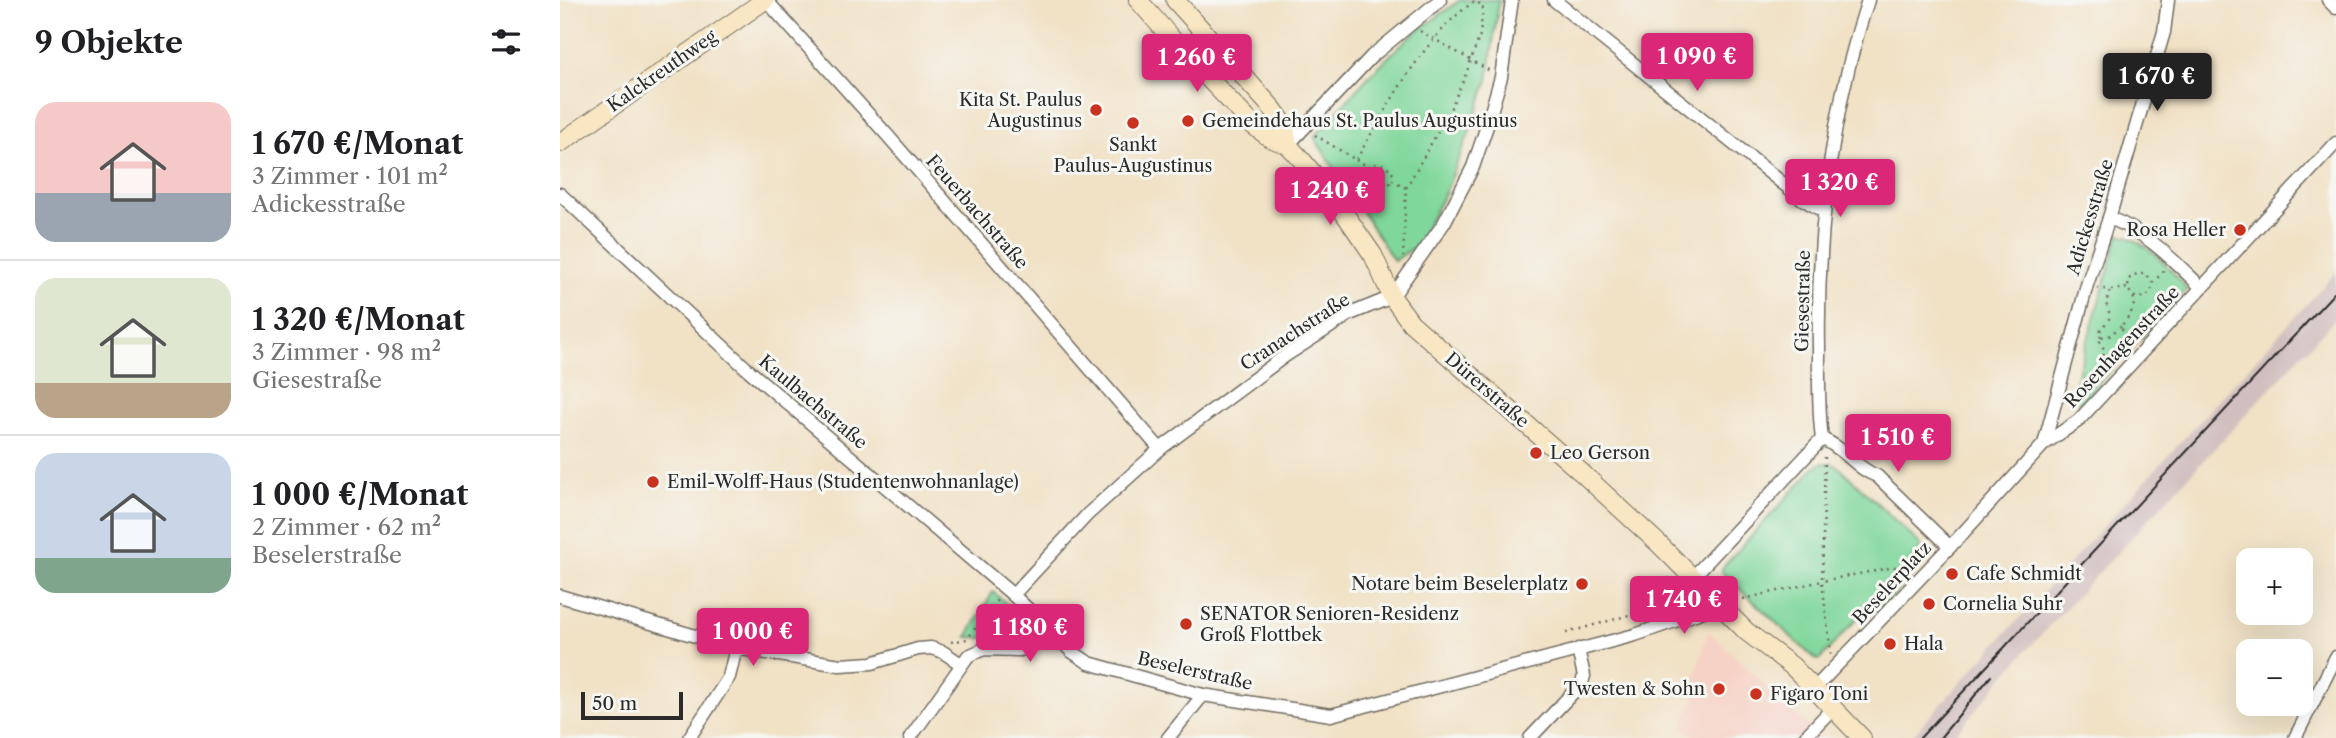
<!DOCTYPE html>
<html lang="de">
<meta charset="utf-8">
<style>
:root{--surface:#fff;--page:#f6f6f6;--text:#202124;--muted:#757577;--line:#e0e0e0;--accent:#db2777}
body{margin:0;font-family:"Libre Caslon Text",serif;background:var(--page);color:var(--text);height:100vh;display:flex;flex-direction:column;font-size:26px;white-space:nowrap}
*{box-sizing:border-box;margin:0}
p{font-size:23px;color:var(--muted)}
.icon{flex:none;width:38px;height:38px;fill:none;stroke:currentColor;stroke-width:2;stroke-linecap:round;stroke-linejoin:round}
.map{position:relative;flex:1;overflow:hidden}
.sheet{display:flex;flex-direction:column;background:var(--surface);width:560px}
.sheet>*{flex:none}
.buttons{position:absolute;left:1676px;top:548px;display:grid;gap:14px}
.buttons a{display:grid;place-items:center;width:77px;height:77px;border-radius:14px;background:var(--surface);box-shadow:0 7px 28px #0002;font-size:35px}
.scale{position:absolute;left:21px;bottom:18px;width:102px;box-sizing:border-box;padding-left:7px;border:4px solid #2b2b2b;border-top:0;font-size:19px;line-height:24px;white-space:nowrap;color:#2b2b2b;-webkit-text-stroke:5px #f6f6f2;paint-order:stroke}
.price{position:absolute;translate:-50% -60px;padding:0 16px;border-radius:7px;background:var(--accent);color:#fff;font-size:23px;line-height:46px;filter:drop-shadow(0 2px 4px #0008)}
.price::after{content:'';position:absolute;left:50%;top:42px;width:21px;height:16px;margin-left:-10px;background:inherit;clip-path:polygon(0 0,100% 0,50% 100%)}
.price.on{background:#222;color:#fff}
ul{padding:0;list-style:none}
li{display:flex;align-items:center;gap:21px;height:175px;padding:0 35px}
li+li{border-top:2px solid var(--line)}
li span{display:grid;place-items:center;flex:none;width:196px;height:140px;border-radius:21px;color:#555}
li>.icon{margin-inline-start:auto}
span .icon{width:84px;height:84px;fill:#fffc;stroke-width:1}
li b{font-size:30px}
h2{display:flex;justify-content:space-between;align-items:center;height:84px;padding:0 35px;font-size:30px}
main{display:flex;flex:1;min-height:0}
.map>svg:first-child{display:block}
.built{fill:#f6d1c5}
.industrial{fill:#d1bfbf}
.green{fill:#80d79b;stroke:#568163;stroke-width:2}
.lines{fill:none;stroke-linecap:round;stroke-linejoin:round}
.street-casing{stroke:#706b61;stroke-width:15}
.secondary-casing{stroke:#706b61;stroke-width:20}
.path{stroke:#706b61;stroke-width:2.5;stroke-dasharray:2 5;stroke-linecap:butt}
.street{stroke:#fff;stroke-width:12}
.secondary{stroke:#f9e7c3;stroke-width:18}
.tram{stroke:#2b2b2b;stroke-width:2}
.poi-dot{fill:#c8321e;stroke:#f6f6f2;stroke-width:2.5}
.labels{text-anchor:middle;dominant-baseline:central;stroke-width:6;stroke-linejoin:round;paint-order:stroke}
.street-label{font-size:18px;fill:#2b2b2b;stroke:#f6f6f2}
.poi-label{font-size:18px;fill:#2b2b2b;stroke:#f6f6f2;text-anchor:start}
</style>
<main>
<section class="sheet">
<h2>9 Objekte<svg class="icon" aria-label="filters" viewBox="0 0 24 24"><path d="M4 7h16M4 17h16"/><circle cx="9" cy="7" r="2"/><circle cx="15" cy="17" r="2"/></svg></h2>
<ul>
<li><span style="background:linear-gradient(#f6c9c9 65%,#9aa5b1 0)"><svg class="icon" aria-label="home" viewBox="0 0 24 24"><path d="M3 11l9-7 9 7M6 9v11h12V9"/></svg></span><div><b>1 670 €/Monat</b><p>3 Zimmer · 101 m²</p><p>Adickesstraße</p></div></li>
<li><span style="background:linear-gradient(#dfe7d0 75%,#b9a48a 0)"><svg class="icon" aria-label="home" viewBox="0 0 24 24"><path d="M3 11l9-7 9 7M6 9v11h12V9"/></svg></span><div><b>1 320 €/Monat</b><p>3 Zimmer · 98 m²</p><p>Giesestraße</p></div></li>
<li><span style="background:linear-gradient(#c9d6e8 75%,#7fa58c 0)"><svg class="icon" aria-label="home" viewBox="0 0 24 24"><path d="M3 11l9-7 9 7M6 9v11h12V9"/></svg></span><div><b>1 000 €/Monat</b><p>2 Zimmer · 62 m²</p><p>Beselerstraße</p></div></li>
</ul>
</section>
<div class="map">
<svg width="1776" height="738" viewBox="0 0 1776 738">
<rect width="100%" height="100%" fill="#f6f6f2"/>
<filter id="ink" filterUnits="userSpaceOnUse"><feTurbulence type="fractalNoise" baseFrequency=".0143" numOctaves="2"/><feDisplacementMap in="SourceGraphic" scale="14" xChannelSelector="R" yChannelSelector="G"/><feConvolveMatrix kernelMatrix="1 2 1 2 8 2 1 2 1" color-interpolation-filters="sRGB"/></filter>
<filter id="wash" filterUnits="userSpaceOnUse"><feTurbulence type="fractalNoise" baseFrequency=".00686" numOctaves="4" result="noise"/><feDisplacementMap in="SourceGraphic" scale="28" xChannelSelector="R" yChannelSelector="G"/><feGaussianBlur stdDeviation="1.57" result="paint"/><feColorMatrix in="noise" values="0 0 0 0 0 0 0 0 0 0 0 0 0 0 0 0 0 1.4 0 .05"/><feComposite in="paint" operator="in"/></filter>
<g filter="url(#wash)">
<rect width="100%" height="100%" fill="#f1e1c5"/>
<!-- built -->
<polygon class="built" points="1148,631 1262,738 1131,738 1133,735 1121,727 1135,700 1133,684"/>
<!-- industrial -->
<polygon class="industrial" points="1776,272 1776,318 1465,652 1392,738 1350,738"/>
<!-- green -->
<g class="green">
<polygon points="900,0 939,0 928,80 912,126 886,191 856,246 834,261 754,137 809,76 847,39"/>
<path d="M1559 234C1589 242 1608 267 1627 289L1520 403 1511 397Z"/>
<polygon points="1262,463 1271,463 1280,468 1361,545 1359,552 1259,660 1255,659 1162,572 1162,568 1255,467"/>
<polygon points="1367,550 1371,554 1318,612 1313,608"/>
<polygon points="433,592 472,625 475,633 470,640 407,637"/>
</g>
</g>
<g filter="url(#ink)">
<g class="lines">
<!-- street casing -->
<g class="street-casing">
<g id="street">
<polyline points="206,0 328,136 600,449"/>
<polyline points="994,0 1241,198 1263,211"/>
<polyline points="1768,0 1776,8"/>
<polyline points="728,145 812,56 880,0"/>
<polyline points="0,194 186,368 453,595 490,630"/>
<path d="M1549 218C1586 231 1614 261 1641 287"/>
<path d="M1262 439C1258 409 1259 378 1259 348 1257 231 1271 112 1308 0"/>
<path d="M1262 439C1285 448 1295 468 1317 476L1390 547"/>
<polyline points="1484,444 1527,285 1549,218 1604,32 1608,0"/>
<polyline points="1133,577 1262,439"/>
<polyline points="453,595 528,514 600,449 725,356 790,314 832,297 884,223 913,167 927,126 941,77 952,0"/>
<polyline points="0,596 176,648 280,665 312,663 358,649 371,648 383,652 401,664"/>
<polyline points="1254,689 1403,533 1484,444 1518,421 1776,143"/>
<polyline points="129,738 169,677 176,648"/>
<polyline points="350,738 408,656 424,649 460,650 479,642 490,630 511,651 529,663 643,695 771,715 1075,635 1138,613 1159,604"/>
<polyline points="608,738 643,695"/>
<polyline points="970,738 1022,683 1024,676 1018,649"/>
<polyline points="1244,738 1273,708"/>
<polyline points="1735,738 1776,657"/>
</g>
</g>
<!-- secondary casing -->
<g class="secondary-casing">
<g id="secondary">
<polyline points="578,0 626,55 693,125 710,138 728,145 740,158 773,197 813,255 832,297 851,323 1022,473 1099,544 1187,632 1232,666 1302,738"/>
<polyline points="615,0 713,109 724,124 728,145"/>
<polyline points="0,143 205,0"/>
</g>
</g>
<!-- path -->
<g class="path">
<polyline points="860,31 930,71"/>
<path d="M755 135 796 160C826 109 866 33 915 1L923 6 920 35 906 74 888 114 846 188 843 257"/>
<polyline points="796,160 809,167 814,164 826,165 833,174 833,180 846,188"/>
<path d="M808 169C803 178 806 183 814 190L825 189 833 180"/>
<path d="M1593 283 1587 275 1578 273 1570 278C1566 287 1569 294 1577 298L1587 296 1592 288 1593 283 1606 268"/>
<polyline points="1537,288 1550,290 1568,288"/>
<path d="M1561 326 1549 336 1541 337 1539 340 1543 347 1544 357C1552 355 1562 347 1566 340L1561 326C1568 318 1577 307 1573 296"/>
<polyline points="1541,337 1539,332 1549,319 1550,315 1546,303 1550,290"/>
<polyline points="1265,457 1262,581 1271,654"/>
<polyline points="1183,599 1262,581 1350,564"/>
<polyline points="1006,633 1073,614 1110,577"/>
<polyline points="431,636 450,611"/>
<polyline points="391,642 407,639 438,599"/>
</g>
<!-- street -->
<use href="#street" class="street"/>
<!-- secondary -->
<use href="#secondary" class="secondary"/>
<!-- tram -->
<g class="tram">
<polyline points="1360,738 1776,291"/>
<polyline points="1380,738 1431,676"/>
</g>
</g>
</g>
<!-- markers -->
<g class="poi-dot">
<circle cx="536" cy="110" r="7"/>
<circle cx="628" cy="121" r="7"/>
<circle cx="573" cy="123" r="7"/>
<circle cx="1680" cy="230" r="7"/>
<circle cx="976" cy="453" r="7"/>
<circle cx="93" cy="482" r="7"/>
<circle cx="1392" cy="574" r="7"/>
<circle cx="1022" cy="584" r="7"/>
<circle cx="1369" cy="604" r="7"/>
<circle cx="626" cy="624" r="7"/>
<circle cx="1330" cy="644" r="7"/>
<circle cx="1159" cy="689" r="7"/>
<circle cx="1196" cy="694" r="7"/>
</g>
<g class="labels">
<!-- street labels -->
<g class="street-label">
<text transform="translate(102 71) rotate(-35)">Kalckreuthweg</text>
<text transform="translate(417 212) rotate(49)">Feuerbachstraße</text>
<text transform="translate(1530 217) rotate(-73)">Adickesstraße</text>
<text transform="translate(1243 301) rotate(-89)">Giesestraße</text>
<text transform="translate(735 332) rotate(-33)">Cranachstraße</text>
<text transform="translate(1562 347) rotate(-47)">Rosenhagenstraße</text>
<text transform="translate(927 390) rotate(41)">Dürerstraße</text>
<text transform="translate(253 402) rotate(40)">Kaulbachstraße</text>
<text transform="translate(1332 583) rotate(-47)">Beselerplatz</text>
<text transform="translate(635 671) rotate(13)">Beselerstraße</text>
</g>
<!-- poi labels -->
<g class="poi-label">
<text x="522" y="100" text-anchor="end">Kita St. Paulus<tspan x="522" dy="21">Augustinus</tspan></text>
<text x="642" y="121">Gemeindehaus St. Paulus Augustinus</text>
<text x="573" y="145" text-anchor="middle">Sankt<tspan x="573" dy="21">Paulus-Augustinus</tspan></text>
<text x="1666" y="230" text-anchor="end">Rosa Heller</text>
<text x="990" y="453">Leo Gerson</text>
<text x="107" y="482">Emil-Wolff-Haus (Studentenwohnanlage)</text>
<text x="1406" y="574">Cafe Schmidt</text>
<text x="1008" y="584" text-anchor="end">Notare beim Beselerplatz</text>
<text x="1383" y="604">Cornelia Suhr</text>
<text x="640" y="614">SENATOR Senioren-Residenz<tspan x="640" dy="21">Groß Flottbek</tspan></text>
<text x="1344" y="644">Hala</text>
<text x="1145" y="689" text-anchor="end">Twesten &amp; Sohn</text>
<text x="1210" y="694">Figaro Toni</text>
</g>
</g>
</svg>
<div class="buttons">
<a>+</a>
<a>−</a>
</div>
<div class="scale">50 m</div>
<b class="price" style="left:1137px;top:93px">1 090 €</b>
<b class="price" style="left:637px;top:94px">1 260 €</b>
<b class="price on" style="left:1597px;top:113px">1 670 €</b>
<b class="price" style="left:1280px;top:219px">1 320 €</b>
<b class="price" style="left:770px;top:227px">1 240 €</b>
<b class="price" style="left:1338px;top:474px">1 510 €</b>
<b class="price" style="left:1124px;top:636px">1 740 €</b>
<b class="price" style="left:470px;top:664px">1 180 €</b>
<b class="price" style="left:193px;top:668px">1 000 €</b>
</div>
</main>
